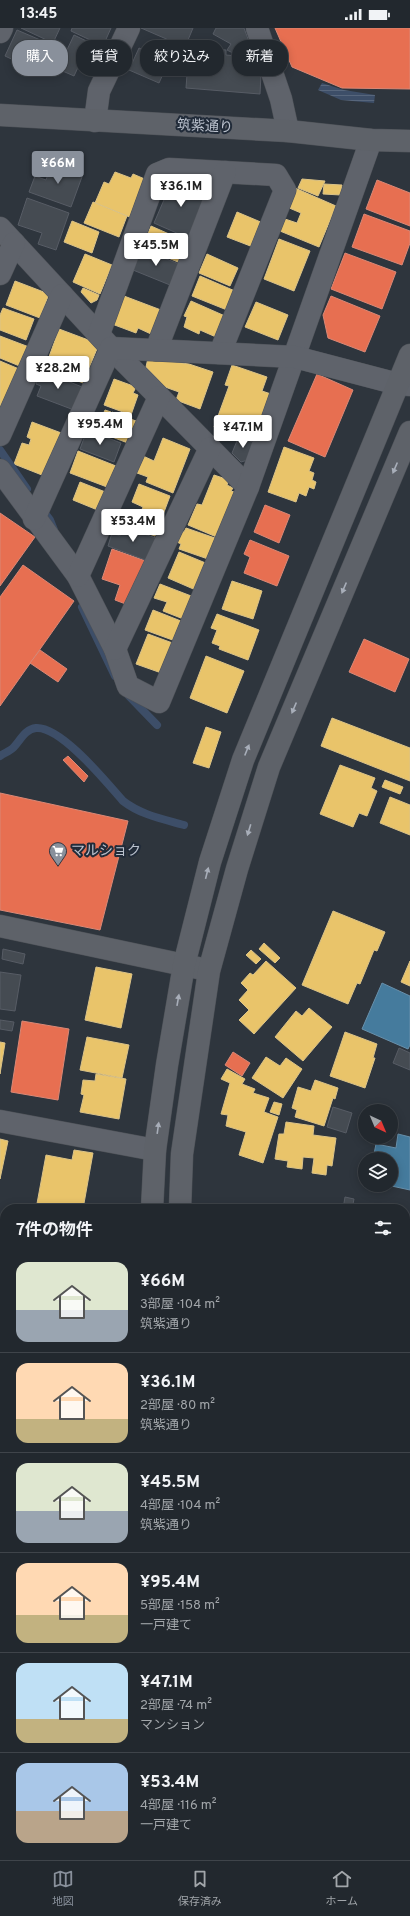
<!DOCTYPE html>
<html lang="ja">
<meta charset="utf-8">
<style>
:root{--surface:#22282e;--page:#2e343a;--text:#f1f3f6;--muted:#a2a6aa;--line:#3f444a;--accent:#89909b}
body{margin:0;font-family:Overpass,"Noto Sans JP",sans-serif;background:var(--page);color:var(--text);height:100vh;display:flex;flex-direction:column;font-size:15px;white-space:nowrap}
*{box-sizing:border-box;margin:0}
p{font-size:13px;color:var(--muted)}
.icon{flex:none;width:22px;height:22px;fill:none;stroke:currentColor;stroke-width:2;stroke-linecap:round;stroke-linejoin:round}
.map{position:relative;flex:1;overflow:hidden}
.panel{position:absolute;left:0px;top:1176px;width:410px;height:656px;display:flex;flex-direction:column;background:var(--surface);border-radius:16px 16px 0 0;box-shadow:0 2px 10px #0003,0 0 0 1px var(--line)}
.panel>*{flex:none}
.banner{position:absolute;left:12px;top:12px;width:386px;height:36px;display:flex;gap:8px}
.needle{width:26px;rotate:136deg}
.tools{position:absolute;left:358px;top:1076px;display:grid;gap:8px}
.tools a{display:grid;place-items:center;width:40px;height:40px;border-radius:50%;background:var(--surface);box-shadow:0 2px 10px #0003,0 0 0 1px var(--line);font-size:20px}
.price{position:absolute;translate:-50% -34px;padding:0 9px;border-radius:4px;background:#fff;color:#222;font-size:13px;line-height:26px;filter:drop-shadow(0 1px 2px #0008)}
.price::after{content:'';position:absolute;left:50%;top:24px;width:12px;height:9px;margin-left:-6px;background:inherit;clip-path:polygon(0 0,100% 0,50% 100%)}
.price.on{background:var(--accent);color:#fff}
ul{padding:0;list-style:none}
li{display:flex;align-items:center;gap:12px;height:100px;padding:0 16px}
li+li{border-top:1px solid var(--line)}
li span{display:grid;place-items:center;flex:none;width:112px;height:80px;border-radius:12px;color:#555}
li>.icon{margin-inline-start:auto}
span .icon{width:48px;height:48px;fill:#fffc;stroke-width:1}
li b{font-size:17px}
h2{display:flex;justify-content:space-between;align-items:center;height:48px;padding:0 16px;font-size:17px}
.tag{padding:0 14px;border-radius:16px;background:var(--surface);box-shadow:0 2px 10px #0003,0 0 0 1px var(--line);font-size:14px;line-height:36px}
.tag.on{background:var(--accent);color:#fff}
.status{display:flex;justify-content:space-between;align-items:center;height:28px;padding:0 20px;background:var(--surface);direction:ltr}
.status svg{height:11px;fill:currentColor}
.tabs{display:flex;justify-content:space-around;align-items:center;height:56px;border-top:1px solid var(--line);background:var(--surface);font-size:11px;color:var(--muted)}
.tabs a{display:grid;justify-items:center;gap:2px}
.tabs .on{color:var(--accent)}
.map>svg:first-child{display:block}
.park{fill:url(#park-tufts)}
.water{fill:url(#water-rules)}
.homes{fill:#e9c46a;stroke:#dbc388}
.shops{fill:#e76f51;stroke:#da8876}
.public{fill:#457b9d;stroke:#6890ab}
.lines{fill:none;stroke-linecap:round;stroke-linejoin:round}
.stream{stroke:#3d4e68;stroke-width:8}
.building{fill:#454b52;stroke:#575c65}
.street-casing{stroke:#4d5157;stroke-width:23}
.secondary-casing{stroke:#4d5157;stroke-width:23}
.street{stroke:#5f636b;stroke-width:22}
.secondary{stroke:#5e6269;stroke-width:22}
.oneway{fill:#a8aeb9}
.labels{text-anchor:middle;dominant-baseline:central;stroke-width:4;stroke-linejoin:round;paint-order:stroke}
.street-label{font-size:14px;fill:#bac1cd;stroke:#212b39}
.poi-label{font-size:14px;fill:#bac1cd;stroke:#212b39;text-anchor:start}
</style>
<div class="status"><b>13:45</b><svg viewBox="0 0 49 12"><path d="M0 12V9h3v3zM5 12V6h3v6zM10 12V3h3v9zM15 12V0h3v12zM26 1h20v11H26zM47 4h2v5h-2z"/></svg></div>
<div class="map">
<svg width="410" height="1832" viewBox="0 0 410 1832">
<defs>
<pattern id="park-tufts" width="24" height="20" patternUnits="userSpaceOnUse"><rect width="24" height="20" fill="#2b3f43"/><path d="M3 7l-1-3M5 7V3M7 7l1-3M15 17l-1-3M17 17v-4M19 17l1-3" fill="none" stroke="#48595d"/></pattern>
<pattern id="water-rules" width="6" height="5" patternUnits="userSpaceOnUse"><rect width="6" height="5" fill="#3d4e68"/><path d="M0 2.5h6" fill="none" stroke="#57667c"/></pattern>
</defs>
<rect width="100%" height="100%" fill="#2e353d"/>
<!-- park -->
<polygon class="park" points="0,1534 5,1534 5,1750 0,1749"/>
<!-- water -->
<g class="water">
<polygon points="322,55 344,62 375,67 374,75 341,72 318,62"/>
<polygon points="0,1304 5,1304 5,1378 0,1377"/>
<polygon points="405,1364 410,1365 410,1441 405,1440"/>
</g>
<!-- homes -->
<g class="homes">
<polygon points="115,144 131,150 133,146 147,152 132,190 95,175 104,154 109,156"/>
<polygon points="302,151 325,153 318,168 298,160"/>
<polygon points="324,156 342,157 341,167 323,166"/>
<polygon points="295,160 336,178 319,219 280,203 285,191 297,195 301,185 287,179"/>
<polygon points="93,174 127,188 119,209 84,195"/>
<polygon points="237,184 263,195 253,219 227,209"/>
<polygon points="72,193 99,204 92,225 64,214"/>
<polygon points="151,198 187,214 178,234 142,219"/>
<polygon points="279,211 310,223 294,263 264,251"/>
<polygon points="85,226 112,237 100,266 73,254"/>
<polygon points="207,226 238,240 230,258 199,245"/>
<polygon points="200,248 235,263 227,282 192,268"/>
<polygon points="15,253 49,266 40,290 6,277"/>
<polygon points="83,260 99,267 97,272 91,275 81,264"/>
<polygon points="124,268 161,282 151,306 138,300 136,305 112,296"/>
<polygon points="191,273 225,288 216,309 200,302 199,306 184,299 187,289 184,288"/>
<polygon points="256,274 288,287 278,312 245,299"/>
<polygon points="3,280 34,291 26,312 0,302 0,287"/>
<polygon points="59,301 99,316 83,355 45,340"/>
<polygon points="0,308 29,319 22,339 0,330"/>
<polygon points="148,330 189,336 213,344 200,381 176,372 179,364 165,359 146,339"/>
<polygon points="0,333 19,341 0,381"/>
<polygon points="232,337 267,349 262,363 271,366 258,408 249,405 247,411 214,399 229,358 225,357"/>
<polygon points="114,351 136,359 133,365 138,367 131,387 104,377"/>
<polygon points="105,382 111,384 103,404 88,398 92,388 101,391"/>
<polygon points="112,384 136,393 128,415 104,406"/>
<polygon points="32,394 64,406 47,449 14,436 22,415 29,417 31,411 27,409"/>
<polygon points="163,410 190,421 173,465 146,454 148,449 137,445 143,428 154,433"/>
<polygon points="284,419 314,430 309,443 314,445 312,452 316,454 314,461 309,459 306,468 299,465 296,474 268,464"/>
<polygon points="78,423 116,438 107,459 70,445"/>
<polygon points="214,447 229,452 227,457 233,460 231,463 237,465 219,510 188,497 197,476 202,477"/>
<polygon points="80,454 108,465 100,483 73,472"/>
<polygon points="139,456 170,468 155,508 134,501 143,479 132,474"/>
<polygon points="186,500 215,510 208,531 179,521 181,516 177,514 180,503 184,504"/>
<polygon points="179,524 208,536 198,563 168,550"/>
<polygon points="232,553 262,563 253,591 222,581"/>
<polygon points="160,556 199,571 191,594 163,583 167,574 154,570"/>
<polygon points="153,582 186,595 178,614 145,602"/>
<polygon points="217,586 259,602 248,632 219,621 220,618 212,615 217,602 211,600"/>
<polygon points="148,606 178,617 167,647 136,636"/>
<polygon points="206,628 244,643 227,685 190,670"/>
<polygon points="332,690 410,720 410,753 321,718"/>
<polygon points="206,699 221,704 209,740 193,735"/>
<polygon points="340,737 375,750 371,760 377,763 367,788 359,785 353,799 320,786"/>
<polygon points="385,752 403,759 400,766 382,759"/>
<polygon points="390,769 410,777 410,807 380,795"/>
<polygon points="333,883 385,904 377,923 374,922 360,956 357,955 348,976 302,957"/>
<polygon points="264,915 280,930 275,935 259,921"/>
<polygon points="251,922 261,931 256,936 246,927"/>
<polygon points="266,933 296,960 254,1006 239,992 249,982 239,972 248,962 241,955 250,945 253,947"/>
<polygon points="410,933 410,958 401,954"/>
<polygon points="96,939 132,946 121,1000 85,992"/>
<polygon points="309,980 332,999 303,1033 275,1009 296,983 302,988"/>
<polygon points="345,1004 377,1016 373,1030 375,1030 365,1060 330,1048"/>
<polygon points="87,1009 129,1017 122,1050 80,1042"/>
<polygon points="0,1014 5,1015 0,1046"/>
<polygon points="266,1029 280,1038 286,1030 302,1041 283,1070 252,1050"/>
<polygon points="227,1041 245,1051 242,1056 255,1061 253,1065 269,1070 264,1084 278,1089 263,1135 239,1127 246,1104 226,1098 228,1087 221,1086 230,1055 221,1051"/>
<polygon points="96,1046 126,1051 119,1091 80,1084 84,1067 81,1066 83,1052 95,1053"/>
<polygon points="315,1052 338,1060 335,1071 333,1070 324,1098 295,1089 297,1082 292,1080 298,1059 311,1063"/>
<polygon points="274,1074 282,1076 279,1087 270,1084"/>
<polygon points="286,1094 314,1098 313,1107 336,1110 332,1138 327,1137 326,1147 312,1145 314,1130 303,1129 302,1141 287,1139 288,1133 275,1131 279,1106 284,1106"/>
<polygon points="0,1111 8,1113 0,1151"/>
<polygon points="74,1122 93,1125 83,1181 36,1181 46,1127 72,1132"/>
<polygon points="362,1176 386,1181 361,1181"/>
<polygon points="0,1436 3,1436 2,1441 5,1442 4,1480 0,1479"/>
<polygon points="405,1485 410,1486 410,1512 405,1511"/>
<polygon points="405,1567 410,1567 410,1790 406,1790"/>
</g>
<!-- shops -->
<g class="shops">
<polygon points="275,0 410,0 410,61 342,60 292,39"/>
<polygon points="377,152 410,165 410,198 366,181"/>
<polygon points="364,186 410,203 410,215 402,237 352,219"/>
<polygon points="345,225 396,244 382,281 331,261"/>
<polygon points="331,268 380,288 365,324 328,310 323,287"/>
<polygon points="317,346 353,362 325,429 288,413"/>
<polygon points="265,477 290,487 279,515 254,504"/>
<polygon points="0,485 35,509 0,558"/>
<polygon points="250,512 289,528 277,558 244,545 250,529 244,526"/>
<polygon points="112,521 146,533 131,578 115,572 120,557 102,551"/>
<polygon points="23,537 74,573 0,678 0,569"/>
<polygon points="364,611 409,631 395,664 349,644"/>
<polygon points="40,622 67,641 58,654 30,635"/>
<polygon points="68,728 88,748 84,754 63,732"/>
<polygon points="0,765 128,793 100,902 0,882"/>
<polygon points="22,993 69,1001 58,1072 11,1064"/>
<polygon points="233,1024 250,1035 242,1048 225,1037"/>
</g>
<!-- public -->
<g class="public">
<polygon points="382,955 410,968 410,1017 408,1021 362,1001"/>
<polygon points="398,1106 410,1109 410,1162 387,1157 391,1157 391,1131 373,1131 376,1116 396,1120"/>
</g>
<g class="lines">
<!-- stream -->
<g class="stream">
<polyline points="0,422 27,461"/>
<polyline points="41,480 50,492 54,502"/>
<polyline points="82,579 115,648"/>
<polyline points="128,667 157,697"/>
<path d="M0 728C4 725 10 723 13 720 20 713 25 701 36 700 61 698 107 755 123 773 141 787 163 791 184 797"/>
</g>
</g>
<!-- building -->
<g class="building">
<polygon points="21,0 60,0 53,15"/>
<polygon points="72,0 111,0 103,18 71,3"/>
<polygon points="141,0 193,0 183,24 170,18 171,13"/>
<polygon points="216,0 244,0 255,30 252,35 227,22 231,16 213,6"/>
<polygon points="17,2 52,17 39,44 5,28"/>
<polygon points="74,7 101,20 93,38 81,33 74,48 58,41"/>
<polygon points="189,19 226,22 226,27 237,28 236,35 245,36 244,45 261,46 260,66 186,60"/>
<polygon points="139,20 169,33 159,55 129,42"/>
<polygon points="52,135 83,146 71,179 29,164 35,148 46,152"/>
<polygon points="173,151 208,166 188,210 154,195"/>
<polygon points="27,170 69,185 56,222 38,216 42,205 18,197"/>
<polygon points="142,221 179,236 170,257 133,242"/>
<polygon points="41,342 82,359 74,382 37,368 41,358 36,356"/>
<polygon points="87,402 121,415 114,434 80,421"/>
<polygon points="239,408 255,415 248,432 241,434 232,425"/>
<polygon points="123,499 156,510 148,533 108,518 112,505 120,508"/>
<polygon points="3,921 25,926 23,936 2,931"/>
<polygon points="0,944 21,947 15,983 0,981"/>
<polygon points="0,992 14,994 12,1003 0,1001"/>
<polygon points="399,1020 410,1025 410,1042 393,1035"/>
<polygon points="333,1079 352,1085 346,1105 327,1099"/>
<polygon points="345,1169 354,1171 352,1181 343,1181"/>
<polygon points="405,1272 410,1275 410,1308 405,1307"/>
<polygon points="0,1520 5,1521 5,1530 0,1529"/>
</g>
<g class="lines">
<!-- street casing -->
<g class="street-casing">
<g id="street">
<polyline points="257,0 281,71 288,103"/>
<polyline points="0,4 2,0"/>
<polyline points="95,93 99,63 129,0"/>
<polyline points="0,200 111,320 248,459"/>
<polyline points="0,246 14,215"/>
<polyline points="99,306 157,146 169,141 276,147 285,162 220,325"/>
<polyline points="156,322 225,144"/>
<polyline points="0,407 62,267"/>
<polyline points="0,442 78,548 115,621 128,658 159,674 248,459 371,112"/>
<polyline points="34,491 111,320 295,329 398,356 410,357"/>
<polyline points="78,548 159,369"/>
<polyline points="115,621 210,420"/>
<polyline points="0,1093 155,1122"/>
<polyline points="0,1268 5,1269"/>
<polyline points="0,1301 5,1302"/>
<polyline points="405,1355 410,1356"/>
<polyline points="0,1396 5,1397"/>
<polyline points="405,1450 410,1450"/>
</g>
</g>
<!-- secondary casing -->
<g class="secondary-casing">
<g id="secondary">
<polyline points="0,87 288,103 371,112 410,113"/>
<polyline points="0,898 198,940"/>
<polyline points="152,1181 155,1122 167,1037 184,937 210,834 243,732 410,327"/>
<polyline points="180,1181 182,1126 209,943 237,841 269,739 410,404"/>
<polyline points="0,1780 5,1781"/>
<polyline points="166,1827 166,1832"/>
<polyline points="193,1827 193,1832"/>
<polyline points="389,1827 410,1829"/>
</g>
</g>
<!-- street -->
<use href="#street" class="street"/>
<!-- secondary -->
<use href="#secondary" class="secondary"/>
</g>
<!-- one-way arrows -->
<defs><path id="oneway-solid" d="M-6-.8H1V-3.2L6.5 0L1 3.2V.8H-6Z"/></defs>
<g class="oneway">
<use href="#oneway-solid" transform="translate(395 440) rotate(113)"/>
<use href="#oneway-solid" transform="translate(344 560) rotate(113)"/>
<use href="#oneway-solid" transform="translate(294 680) rotate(113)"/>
<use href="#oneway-solid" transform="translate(247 722) rotate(-68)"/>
<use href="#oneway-solid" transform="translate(249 802) rotate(107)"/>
<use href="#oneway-solid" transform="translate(207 845) rotate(-76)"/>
<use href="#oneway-solid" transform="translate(178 972) rotate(-80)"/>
<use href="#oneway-solid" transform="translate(158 1100) rotate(-82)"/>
</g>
<!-- icons -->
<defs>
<g id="supermarket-pin" transform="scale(0.9)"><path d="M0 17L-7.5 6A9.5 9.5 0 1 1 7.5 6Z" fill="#89909b" stroke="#212b39"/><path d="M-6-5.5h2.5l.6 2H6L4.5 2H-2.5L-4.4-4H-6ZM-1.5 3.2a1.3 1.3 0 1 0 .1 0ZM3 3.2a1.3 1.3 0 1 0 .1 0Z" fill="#fff"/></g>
</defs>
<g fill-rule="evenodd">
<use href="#supermarket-pin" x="58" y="823"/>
</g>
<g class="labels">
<!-- street labels -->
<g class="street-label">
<text transform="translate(205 99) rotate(3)">筑紫通り</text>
</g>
<!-- poi labels -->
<g class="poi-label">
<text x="71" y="823">マルショク</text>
</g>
</g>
</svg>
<div class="tools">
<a><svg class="needle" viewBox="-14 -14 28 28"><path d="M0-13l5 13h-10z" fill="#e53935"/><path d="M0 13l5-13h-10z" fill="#a2a6aa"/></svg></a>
<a><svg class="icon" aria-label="layers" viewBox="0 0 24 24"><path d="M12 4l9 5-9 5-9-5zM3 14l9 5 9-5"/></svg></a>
</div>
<b class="price on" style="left:58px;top:157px">¥66M</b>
<b class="price" style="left:181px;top:180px">¥36.1M</b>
<b class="price" style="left:156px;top:239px">¥45.5M</b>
<b class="price" style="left:58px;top:362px">¥28.2M</b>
<b class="price" style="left:100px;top:418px">¥95.4M</b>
<b class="price" style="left:243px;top:421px">¥47.1M</b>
<b class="price" style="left:133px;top:515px">¥53.4M</b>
<div class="banner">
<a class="tag on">購入</a>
<a class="tag">賃貸</a>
<a class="tag">絞り込み</a>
<a class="tag">新着</a>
</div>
<section class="panel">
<h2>7件の物件<svg class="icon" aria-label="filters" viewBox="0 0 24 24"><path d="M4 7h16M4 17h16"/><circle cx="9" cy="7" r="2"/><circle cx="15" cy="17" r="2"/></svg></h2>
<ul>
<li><span style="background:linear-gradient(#dfe7d0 60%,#9aa5b1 0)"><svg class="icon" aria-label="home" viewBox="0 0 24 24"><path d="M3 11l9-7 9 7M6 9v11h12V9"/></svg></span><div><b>¥66M</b><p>3部屋 · 104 m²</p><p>筑紫通り</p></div></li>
<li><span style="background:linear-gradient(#ffd9b3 70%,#c2b280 0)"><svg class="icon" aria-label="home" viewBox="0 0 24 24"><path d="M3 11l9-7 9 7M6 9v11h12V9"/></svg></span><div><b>¥36.1M</b><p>2部屋 · 80 m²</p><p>筑紫通り</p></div></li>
<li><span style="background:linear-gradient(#dfe7d0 60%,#9aa5b1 0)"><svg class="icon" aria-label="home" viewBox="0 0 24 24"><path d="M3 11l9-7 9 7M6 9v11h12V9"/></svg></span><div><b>¥45.5M</b><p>4部屋 · 104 m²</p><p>筑紫通り</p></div></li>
<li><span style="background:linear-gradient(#ffd9b3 65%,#c2b280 0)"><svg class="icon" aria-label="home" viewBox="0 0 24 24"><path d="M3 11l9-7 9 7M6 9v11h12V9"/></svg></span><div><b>¥95.4M</b><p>5部屋 · 158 m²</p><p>一戸建て</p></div></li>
<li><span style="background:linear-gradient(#bfe0f5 70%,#c2b280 0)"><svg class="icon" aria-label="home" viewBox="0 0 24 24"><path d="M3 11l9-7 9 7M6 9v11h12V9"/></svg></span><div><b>¥47.1M</b><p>2部屋 · 74 m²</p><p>マンション</p></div></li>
<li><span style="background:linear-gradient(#a9c7e8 60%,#b9a48a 0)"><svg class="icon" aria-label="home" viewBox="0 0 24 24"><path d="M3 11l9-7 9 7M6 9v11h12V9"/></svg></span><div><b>¥53.4M</b><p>4部屋 · 116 m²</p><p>一戸建て</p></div></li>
</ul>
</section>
</div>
<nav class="tabs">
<a class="on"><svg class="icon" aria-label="map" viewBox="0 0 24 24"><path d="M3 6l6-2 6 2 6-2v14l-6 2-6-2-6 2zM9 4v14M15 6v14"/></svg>地図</a>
<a><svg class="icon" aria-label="saved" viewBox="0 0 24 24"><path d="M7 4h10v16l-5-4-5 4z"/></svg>保存済み</a>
<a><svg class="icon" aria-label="home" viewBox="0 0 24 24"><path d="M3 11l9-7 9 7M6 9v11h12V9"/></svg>ホーム</a>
</nav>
